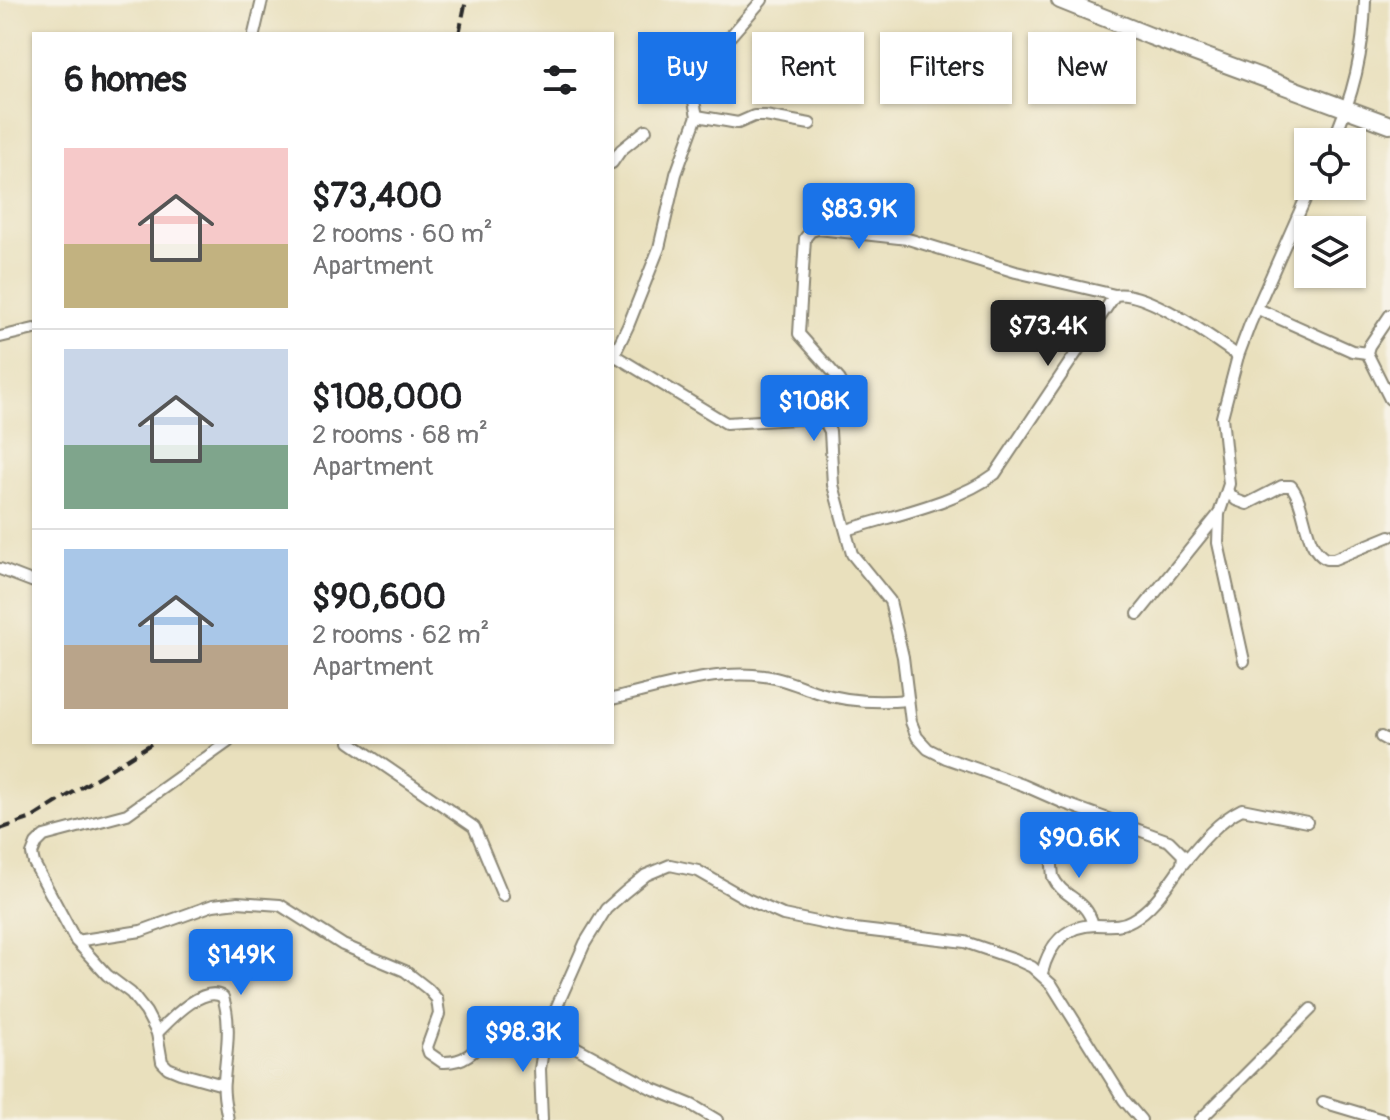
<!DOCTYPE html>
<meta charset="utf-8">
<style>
:root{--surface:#fff;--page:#f2f2f2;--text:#202124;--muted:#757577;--line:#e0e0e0;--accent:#1a73e8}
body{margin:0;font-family:Pangolin,sans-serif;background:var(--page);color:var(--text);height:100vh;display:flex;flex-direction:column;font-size:30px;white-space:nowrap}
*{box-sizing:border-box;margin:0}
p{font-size:26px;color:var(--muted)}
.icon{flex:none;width:44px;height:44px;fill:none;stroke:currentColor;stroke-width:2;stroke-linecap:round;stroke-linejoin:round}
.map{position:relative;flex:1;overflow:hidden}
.side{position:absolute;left:32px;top:32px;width:582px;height:712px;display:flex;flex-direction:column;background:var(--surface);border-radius:0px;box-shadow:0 2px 6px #0004}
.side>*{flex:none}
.banner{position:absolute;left:638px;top:32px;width:632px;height:72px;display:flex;gap:16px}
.tools{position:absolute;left:1294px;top:128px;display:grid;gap:16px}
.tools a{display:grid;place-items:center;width:72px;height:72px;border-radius:0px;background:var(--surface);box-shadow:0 2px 6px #0004;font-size:40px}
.price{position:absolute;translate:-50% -68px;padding:0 18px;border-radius:8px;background:var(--accent);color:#fff;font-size:26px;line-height:52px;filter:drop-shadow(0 2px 4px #0008)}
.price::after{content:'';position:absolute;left:50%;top:48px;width:24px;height:18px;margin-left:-12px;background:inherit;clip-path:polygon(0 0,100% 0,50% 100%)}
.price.on{background:#222;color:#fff}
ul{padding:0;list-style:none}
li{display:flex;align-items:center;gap:24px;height:200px;padding:0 32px}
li+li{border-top:2px solid var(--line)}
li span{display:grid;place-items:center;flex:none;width:224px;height:160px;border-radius:0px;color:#555}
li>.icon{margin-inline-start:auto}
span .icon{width:96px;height:96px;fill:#fffc;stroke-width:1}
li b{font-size:34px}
h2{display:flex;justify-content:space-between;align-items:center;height:96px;padding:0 32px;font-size:34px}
.pill{padding:0 28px;border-radius:0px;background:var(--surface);box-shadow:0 2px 6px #0004;font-size:28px;line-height:72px}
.pill.on{background:var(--accent);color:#fff}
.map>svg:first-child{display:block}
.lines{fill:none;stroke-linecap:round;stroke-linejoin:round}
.street-casing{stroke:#8a8674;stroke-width:14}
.primary-casing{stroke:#8a8674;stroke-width:20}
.street{stroke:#fff;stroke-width:10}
.primary{stroke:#fff;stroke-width:16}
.rail{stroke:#2b2b2b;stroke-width:4;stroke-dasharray:12 6;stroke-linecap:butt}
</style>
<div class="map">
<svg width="1390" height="1120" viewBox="0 0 1390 1120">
<rect width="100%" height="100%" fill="#f7f3e8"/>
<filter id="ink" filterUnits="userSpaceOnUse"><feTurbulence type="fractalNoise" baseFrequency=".0125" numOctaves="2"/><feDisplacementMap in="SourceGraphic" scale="16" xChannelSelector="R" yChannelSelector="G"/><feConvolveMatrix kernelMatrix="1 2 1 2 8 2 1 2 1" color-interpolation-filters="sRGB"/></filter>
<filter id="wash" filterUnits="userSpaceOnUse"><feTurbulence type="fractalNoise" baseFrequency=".006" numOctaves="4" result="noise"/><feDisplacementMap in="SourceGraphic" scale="32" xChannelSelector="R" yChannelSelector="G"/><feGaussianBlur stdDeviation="1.8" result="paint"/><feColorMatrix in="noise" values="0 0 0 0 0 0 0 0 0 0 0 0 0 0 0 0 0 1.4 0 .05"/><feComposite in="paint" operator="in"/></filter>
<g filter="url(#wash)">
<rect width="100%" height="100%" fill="#e9e0bd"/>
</g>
<g filter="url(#ink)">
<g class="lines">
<!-- street casing -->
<g class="street-casing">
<g id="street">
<polyline points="254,34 262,0"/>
<polyline points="697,116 738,123 754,116 765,116 810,124"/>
<path d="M1332 142C1354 96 1364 51 1365 0"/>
<polyline points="612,163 621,150 646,130"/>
<polyline points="1258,309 1352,351 1367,353"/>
<polyline points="1390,315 1369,346 1367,353 1390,399"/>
<polyline points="0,337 34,329"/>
<path d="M614 355 726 423 814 418 826 424 830 431 833 485 852 554 890 601 903 657 911 722 917 737 928 749 946 758 1023 785 1064 803 1169 841 1183 855 1182 865C1168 884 1153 909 1132 920 1120 927 1109 925 1096 925 1065 925 1049 945 1042 973"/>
<polyline points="612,359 628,326 659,248 676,174 697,116 692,92 715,54 762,0"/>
<path d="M806 417C822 407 840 400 840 380L799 334 805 238 811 231 818 229 908 239 1016 272 1115 295"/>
<path d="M1228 492 1236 500 1247 504 1282 486H1291C1307 505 1303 548 1326 559H1334L1390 536"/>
<path d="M847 530C893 515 956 503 995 474L1115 295C1145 289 1213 338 1238 356"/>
<polyline points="0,569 34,582"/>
<polyline points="1138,614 1218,515"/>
<polyline points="1244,661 1218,543 1219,514 1229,484 1222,417 1238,356 1250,324 1311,186"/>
<path d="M612 699C660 688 714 669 764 676 782 678 799 686 817 692 847 702 876 703 908 700"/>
<polyline points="1381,737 1390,742"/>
<polyline points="350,742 474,827 503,896"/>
<path d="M1049 832 1053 877C1063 899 1086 897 1093 925"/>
<path d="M1183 864C1199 844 1219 820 1242 809L1307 822"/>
<path d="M76 941 141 931 213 905 238 902 280 905 343 945 405 971 428 989 437 999 439 1014 427 1047 429 1053 442 1062C484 1064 484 1020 518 1016L651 1088 692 1105 717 1120"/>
<path d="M157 1033C171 1019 203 984 223 997 232 1026 226 1052 224 1081 222 1094 226 1107 228 1120"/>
<polyline points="223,1085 180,1073 168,1068 162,1062 157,1033 146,1012 131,993 107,975 76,941 34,863 32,854 36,844 44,836 127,814 228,742"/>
<polyline points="1323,1102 1383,1120"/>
<polyline points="542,1120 540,1069 546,1031 585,943 606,909 625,892 646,875 670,865 698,871 747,899 783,915 846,928 965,942 1015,959 1032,967 1052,985 1124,1100 1141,1120"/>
<polyline points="1200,1120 1311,1009"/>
</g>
</g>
<!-- primary casing -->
<g class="primary-casing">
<polyline id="primary" points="1060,0 1150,36 1390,125"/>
</g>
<!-- street -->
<use href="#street" class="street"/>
<!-- primary -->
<use href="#primary" class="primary"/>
<!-- rail -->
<g class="rail">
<polyline points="459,34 466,0"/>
<polyline points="0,829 32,818 154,742"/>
</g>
</g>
</g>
</svg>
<div class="tools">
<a><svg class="icon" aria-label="locate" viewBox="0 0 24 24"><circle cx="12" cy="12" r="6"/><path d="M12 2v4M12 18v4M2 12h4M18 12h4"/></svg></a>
<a><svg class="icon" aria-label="layers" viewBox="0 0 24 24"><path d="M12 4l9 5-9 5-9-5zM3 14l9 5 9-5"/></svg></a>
</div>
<b class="price" style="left:859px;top:251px">$83.9K</b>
<b class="price on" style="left:1048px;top:368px">$73.4K</b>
<b class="price" style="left:814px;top:443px">$108K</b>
<b class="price" style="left:1079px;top:880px">$90.6K</b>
<b class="price" style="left:241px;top:997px">$149K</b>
<b class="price" style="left:523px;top:1074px">$98.3K</b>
<div class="banner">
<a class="pill on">Buy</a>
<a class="pill">Rent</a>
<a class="pill">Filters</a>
<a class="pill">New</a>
</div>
<section class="side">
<h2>6 homes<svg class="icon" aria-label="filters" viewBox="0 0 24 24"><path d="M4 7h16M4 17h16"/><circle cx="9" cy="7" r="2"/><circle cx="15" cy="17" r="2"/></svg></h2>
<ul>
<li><span style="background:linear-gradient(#f6c9c9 60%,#c2b280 0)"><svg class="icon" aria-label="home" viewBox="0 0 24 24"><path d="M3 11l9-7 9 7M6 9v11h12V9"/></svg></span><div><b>$73,400</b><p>2 rooms · 60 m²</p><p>Apartment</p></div></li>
<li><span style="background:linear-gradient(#c9d6e8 60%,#7fa58c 0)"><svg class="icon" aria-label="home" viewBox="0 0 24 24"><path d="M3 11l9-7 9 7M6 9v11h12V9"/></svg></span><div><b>$108,000</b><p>2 rooms · 68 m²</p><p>Apartment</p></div></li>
<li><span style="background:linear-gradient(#a9c7e8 60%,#b9a48a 0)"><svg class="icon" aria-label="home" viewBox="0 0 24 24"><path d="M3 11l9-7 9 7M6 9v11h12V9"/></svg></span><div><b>$90,600</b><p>2 rooms · 62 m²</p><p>Apartment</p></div></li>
</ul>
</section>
</div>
